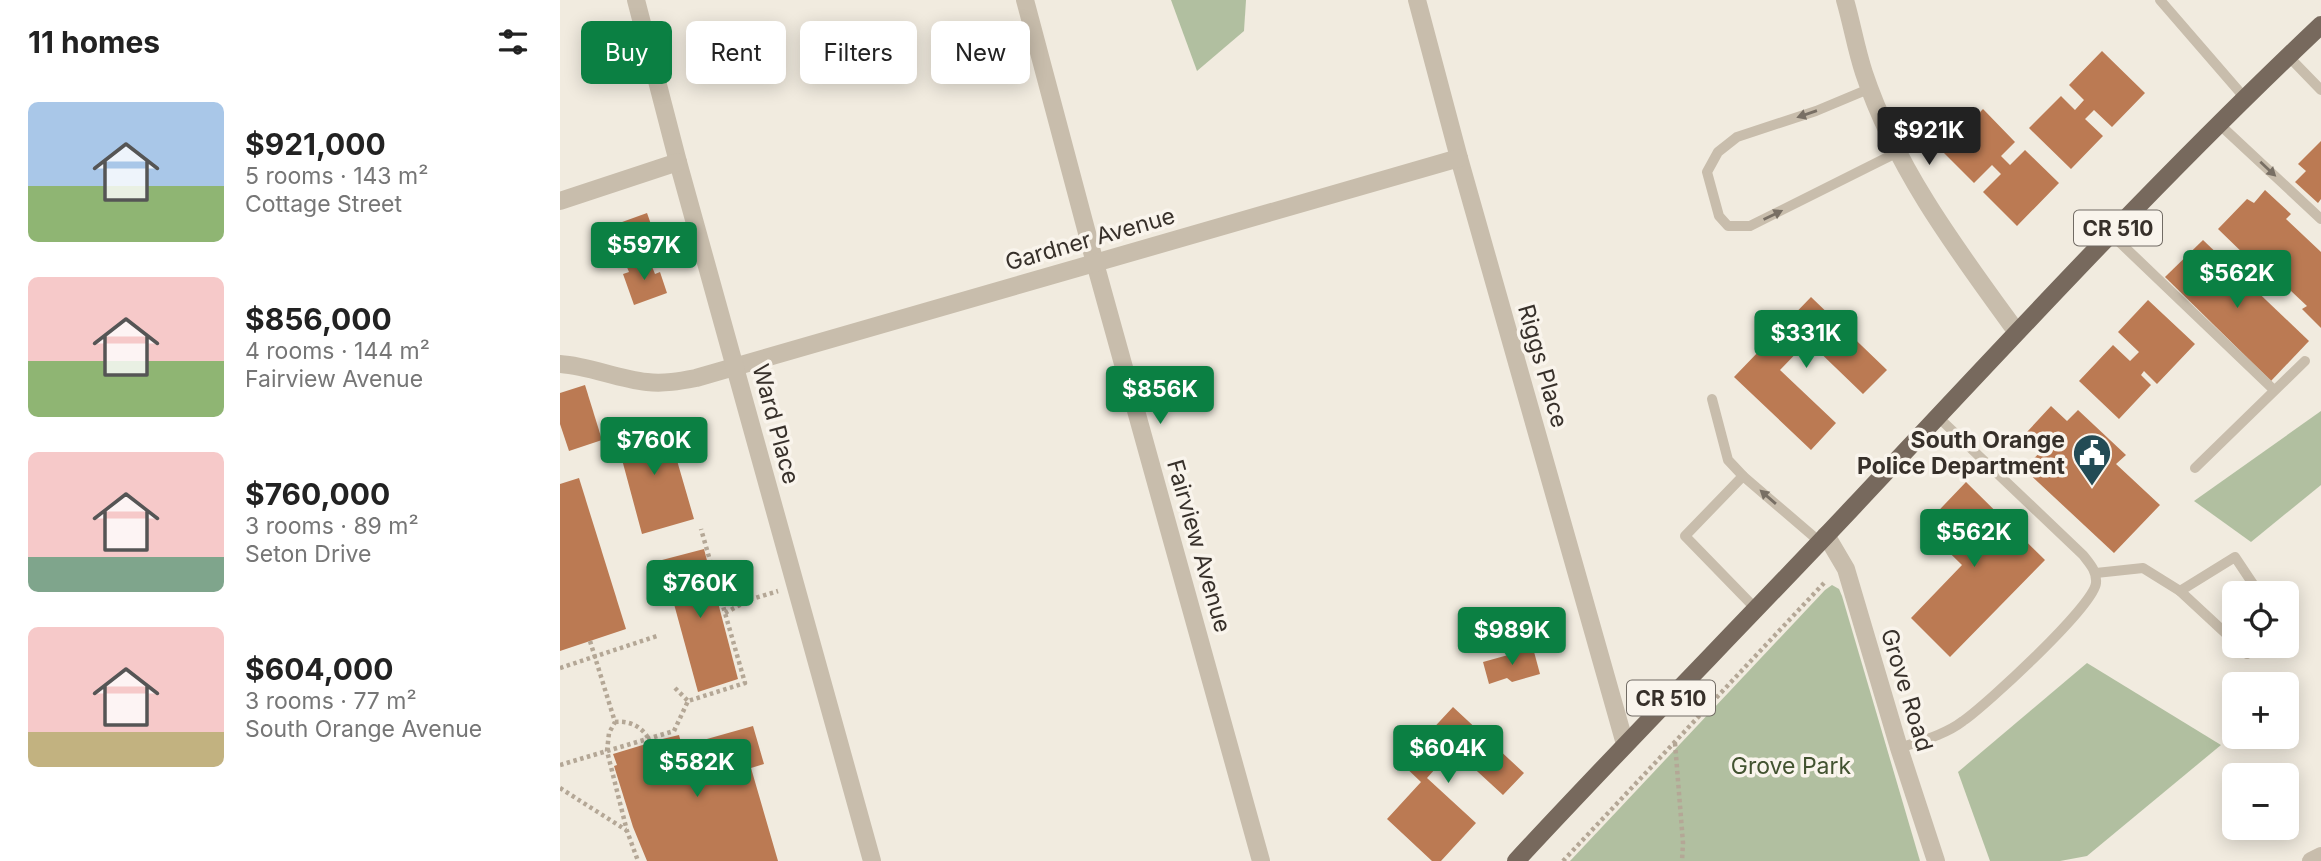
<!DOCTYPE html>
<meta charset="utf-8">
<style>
:root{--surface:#fff;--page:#f6f6f6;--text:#222;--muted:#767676;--accent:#0b8043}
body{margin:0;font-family:Inter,sans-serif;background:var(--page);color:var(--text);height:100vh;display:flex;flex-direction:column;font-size:26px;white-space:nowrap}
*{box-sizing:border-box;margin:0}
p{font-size:23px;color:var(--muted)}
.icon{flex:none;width:38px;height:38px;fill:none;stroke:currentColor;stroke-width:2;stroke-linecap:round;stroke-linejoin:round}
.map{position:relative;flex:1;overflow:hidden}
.side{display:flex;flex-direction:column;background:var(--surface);width:560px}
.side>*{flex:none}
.guide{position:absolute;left:21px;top:21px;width:665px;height:63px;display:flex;gap:14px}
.controls{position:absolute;left:1662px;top:581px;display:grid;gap:14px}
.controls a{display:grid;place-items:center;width:77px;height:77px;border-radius:10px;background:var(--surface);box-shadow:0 4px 18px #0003;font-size:35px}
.price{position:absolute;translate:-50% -60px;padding:0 16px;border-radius:7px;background:var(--accent);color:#fff;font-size:23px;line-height:46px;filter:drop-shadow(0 2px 4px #0008)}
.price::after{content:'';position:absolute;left:50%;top:42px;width:21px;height:16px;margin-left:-10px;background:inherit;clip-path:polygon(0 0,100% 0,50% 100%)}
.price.on{background:#222;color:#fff}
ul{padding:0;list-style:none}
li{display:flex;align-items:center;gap:21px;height:175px;padding:0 28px}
li span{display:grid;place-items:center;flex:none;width:196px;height:140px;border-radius:10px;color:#555}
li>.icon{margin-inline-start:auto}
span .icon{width:84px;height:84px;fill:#fffc;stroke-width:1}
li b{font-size:30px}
h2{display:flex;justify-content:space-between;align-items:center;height:84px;padding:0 28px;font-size:30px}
.chip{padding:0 24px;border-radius:10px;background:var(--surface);box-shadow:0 4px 18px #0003;font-size:24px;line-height:63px}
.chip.on{background:var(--accent);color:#fff}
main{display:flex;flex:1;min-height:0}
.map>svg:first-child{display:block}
.green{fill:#b1bfa0}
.building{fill:#bb7a53}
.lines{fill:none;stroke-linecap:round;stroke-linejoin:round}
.path{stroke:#b4a796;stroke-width:4.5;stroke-dasharray:3.5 3.5;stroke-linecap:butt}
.service{stroke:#c8bdac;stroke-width:10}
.minor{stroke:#c8bdac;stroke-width:18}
.tertiary{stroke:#c8bdac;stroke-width:18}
.primary{stroke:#77695d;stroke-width:18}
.oneway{fill:#786f64}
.labels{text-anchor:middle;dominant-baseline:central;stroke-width:7;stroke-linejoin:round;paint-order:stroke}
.shield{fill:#f9f4ec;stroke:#716b64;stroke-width:2}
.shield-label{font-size:21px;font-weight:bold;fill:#37302a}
.street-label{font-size:23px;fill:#37302a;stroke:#f9f4ec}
.poi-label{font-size:23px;font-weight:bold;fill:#37302a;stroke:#f9f4ec;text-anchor:end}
.park-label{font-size:23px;fill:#425330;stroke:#f9f4ec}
</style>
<main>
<section class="side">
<h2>11 homes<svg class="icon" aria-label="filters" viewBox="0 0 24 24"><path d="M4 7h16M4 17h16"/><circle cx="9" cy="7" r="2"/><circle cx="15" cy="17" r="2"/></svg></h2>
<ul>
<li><span style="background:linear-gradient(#a9c7e8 60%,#8fb573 0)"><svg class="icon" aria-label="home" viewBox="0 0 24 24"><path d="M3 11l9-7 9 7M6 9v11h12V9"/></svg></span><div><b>$921,000</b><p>5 rooms · 143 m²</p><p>Cottage Street</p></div></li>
<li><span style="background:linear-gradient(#f6c9c9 60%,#8fb573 0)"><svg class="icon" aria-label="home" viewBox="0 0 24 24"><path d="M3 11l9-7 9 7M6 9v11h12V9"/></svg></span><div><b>$856,000</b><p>4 rooms · 144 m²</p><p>Fairview Avenue</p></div></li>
<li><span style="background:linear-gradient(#f6c9c9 75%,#7fa58c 0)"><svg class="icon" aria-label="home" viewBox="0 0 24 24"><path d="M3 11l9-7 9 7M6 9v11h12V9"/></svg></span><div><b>$760,000</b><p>3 rooms · 89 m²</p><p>Seton Drive</p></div></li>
<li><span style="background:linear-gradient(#f6c9c9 75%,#c2b280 0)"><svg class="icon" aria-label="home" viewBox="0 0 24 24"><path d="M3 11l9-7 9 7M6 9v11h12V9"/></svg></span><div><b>$604,000</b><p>3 rooms · 77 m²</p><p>South Orange Avenue</p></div></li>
</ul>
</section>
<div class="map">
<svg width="1761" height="861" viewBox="0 0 1761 861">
<rect width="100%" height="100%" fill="#f1ebdf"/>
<!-- green -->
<g class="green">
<polygon points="611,0 686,0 684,31 637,71"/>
<polygon points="1761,411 1761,485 1691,542 1634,501"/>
<polygon points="1272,585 1279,589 1282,596 1360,861 1010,861 1265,590"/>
<polygon points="1527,663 1661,745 1527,856 1500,861 1430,861 1398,772"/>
</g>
<!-- building -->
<g class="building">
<polygon points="1542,51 1585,93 1552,127 1534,110 1525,119 1543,136 1511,169 1469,128 1501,96 1515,110 1524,100 1509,85"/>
<polygon points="1423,109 1455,142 1441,156 1450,165 1465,150 1499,183 1457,226 1423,192 1441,174 1432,165 1414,183 1382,151"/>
<polygon points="1761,141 1761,199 1758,203 1735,182 1746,171 1738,164"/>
<polygon points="1705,190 1731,214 1726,219 1761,252 1761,328 1742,309 1747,306 1692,254 1688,258 1658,229 1687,199 1694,203"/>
<polygon points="87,213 98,244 53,261 46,247 37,250 34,241 43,237 40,230"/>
<polygon points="1643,240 1749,341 1711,381 1605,277"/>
<polygon points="85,259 87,266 91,264 95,274 100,272 107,293 74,305 63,274 69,272 66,265"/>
<polygon points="1251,297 1327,370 1303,394 1248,341 1220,370 1276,423 1251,450 1174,377"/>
<polygon points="1588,300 1635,344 1597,384 1584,371 1581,375 1591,385 1559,419 1519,381 1553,345 1570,361 1579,352 1558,332"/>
<polygon points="25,385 42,440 9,451 0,424 0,393"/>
<polygon points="1491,406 1507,421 1518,410 1566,455 1556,464 1600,505 1554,553 1464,469 1484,448 1467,432"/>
<polygon points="88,421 91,431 107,426 134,519 82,534 57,441 61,440 58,431"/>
<polygon points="19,478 66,629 0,651 0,484"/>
<polygon points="1406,482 1485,560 1390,657 1351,618 1402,565 1363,527"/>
<polygon points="144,549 178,679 138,692 102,560"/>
<polygon points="973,648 980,674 952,682 947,678 929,684 923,662"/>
<polygon points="893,707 964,773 943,795 893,749 867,778 916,823 881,861 872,861 827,819 861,782 841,763"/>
<polygon points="193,726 204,764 191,768 218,861 87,861 73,827 54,766 57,765 53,754 86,744 87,748 96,746 94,741 119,735 122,746"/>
</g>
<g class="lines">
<!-- path -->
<g class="path">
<polyline points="165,613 189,600 218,591"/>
<polyline points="30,641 55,722 49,733 47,751 67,831 78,861"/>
<polyline points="0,668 97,636"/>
<polyline points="115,688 128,701"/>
<path d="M55 722C73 720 87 730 92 747"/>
<polyline points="1115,743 1123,843 1122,861"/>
<polyline points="0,765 114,731 128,701 185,683 141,529"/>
<polyline points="0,788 66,830"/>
<polyline points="1003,861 1264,583"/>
</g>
<!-- service -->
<g class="service">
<polyline points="1600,0 1684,97"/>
<polyline points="1728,56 1761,90"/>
<polyline points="1311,88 1256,111 1177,137 1158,152 1147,172 1159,216 1168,226 1190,226 1338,152"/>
<polyline points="1658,123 1761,219"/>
<polyline points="1551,234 1714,390"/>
<polyline points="1152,399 1168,460 1183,476"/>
<polyline points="1635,468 1745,361"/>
<polyline points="1536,573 1583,568 1620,591 1675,642"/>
<polyline points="1620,591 1675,557 1699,593"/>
<polyline points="1196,609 1125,536 1183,476 1260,542"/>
<polyline points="1678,646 1687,654 1700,646"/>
<path d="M1339 748C1360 741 1385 735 1403 721 1426 705 1534 606 1536 583 1537 571 1530 564 1523 555L1378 417"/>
</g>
<!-- minor -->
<g class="minor">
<polyline points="465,0 535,263 701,861"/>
<polyline points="857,0 899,158 1065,744"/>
<path d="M1285 0C1292 24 1296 49 1304 73 1336 169 1397 250 1456 331"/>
<path d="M0 364C30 366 57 379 87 382 104 384 120 381 136 378L899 158"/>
<polyline points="1266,535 1286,569 1339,748 1376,861"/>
<polyline points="1751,861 1761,856"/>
</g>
<!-- tertiary -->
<g class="tertiary">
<polyline points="76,0 118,162 312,861"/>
<polyline points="0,201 118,162"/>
</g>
<!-- primary -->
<path class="primary" d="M956 861C1067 741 1182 625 1294 506 1447 343 1598 179 1761 25"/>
</g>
<!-- one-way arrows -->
<defs><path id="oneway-solid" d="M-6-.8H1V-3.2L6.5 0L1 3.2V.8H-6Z" transform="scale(1.75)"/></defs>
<g class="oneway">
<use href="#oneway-solid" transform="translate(1247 114) rotate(161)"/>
<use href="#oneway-solid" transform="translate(1708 169) rotate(43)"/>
<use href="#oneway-solid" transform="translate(1213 215) rotate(-26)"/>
<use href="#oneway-solid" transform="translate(1208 497) rotate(-139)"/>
</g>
<!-- icons -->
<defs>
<g id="civic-pin" transform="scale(2.0125)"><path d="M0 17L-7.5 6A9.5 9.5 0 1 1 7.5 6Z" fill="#234b55" stroke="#f9f4ec"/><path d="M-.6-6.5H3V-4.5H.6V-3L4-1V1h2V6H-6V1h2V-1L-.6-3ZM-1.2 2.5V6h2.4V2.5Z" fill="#fff"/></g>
</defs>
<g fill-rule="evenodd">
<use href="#civic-pin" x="1532" y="453"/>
</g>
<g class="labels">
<!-- shield labels -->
<g class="shield">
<rect x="1514" y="210.5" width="88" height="35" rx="5"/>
<rect x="1067" y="680.5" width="88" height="35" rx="5"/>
</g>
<g class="shield-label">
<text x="1558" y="228">CR 510</text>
<text x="1111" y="698">CR 510</text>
</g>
<!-- street labels -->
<g class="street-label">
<text transform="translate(530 239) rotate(-16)">Gardner Avenue</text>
<text transform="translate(983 366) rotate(74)">Riggs Place</text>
<text transform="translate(216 424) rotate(75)">Ward Place</text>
<text transform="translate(639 546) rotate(74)">Fairview Avenue</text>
<text transform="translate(1347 690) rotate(73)">Grove Road</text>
</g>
<!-- poi labels -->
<g class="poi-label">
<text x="1505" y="440">South Orange<tspan x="1505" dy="26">Police Department</tspan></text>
</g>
<!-- park labels -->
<g class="park-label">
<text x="1231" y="766">Grove Park</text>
</g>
</g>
</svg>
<div class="controls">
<a><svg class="icon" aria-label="locate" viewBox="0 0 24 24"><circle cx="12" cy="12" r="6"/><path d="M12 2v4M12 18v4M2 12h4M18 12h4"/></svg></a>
<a>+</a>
<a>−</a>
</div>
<b class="price on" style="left:1369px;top:167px">$921K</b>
<b class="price" style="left:84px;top:282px">$597K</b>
<b class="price" style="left:1677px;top:310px">$562K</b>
<b class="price" style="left:1246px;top:370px">$331K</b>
<b class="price" style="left:600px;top:426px">$856K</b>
<b class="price" style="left:94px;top:477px">$760K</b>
<b class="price" style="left:1414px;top:569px">$562K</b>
<b class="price" style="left:140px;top:620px">$760K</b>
<b class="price" style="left:952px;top:667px">$989K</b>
<b class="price" style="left:888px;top:785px">$604K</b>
<b class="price" style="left:137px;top:799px">$582K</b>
<div class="guide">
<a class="chip on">Buy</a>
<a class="chip">Rent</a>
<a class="chip">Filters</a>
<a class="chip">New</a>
</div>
</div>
</main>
